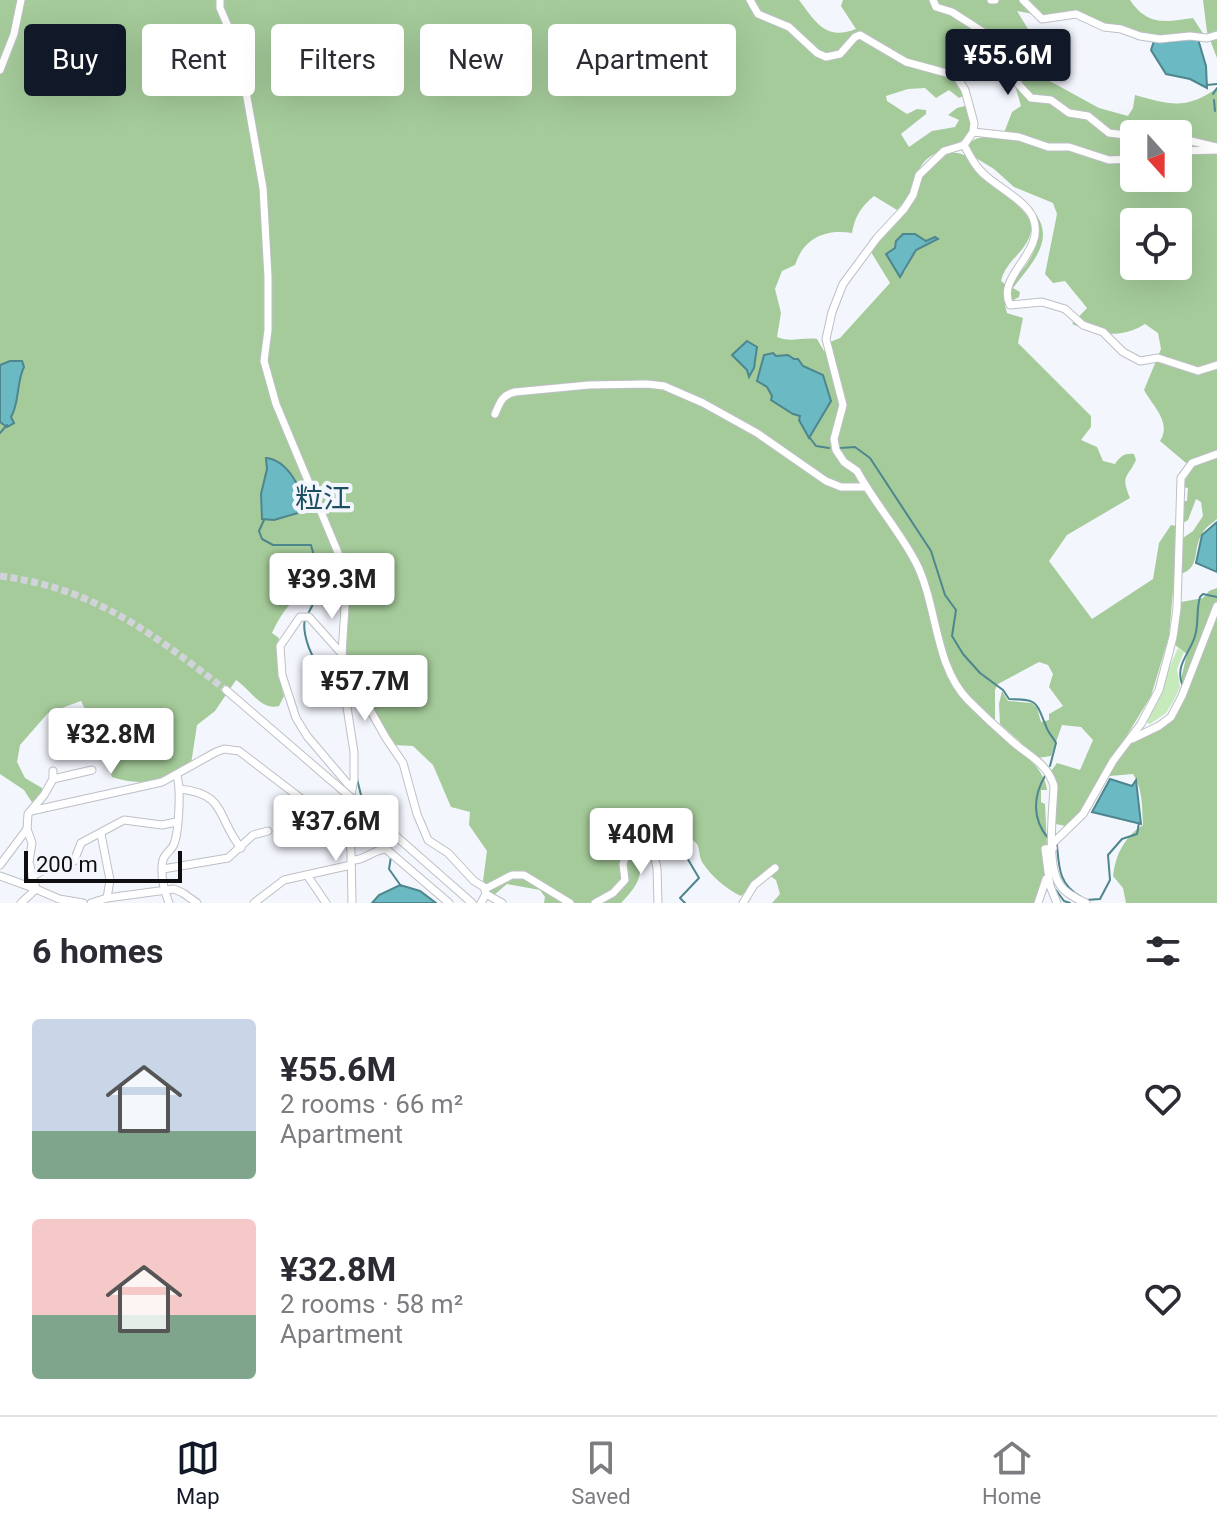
<!DOCTYPE html>
<meta charset="utf-8">
<style>
:root{--surface:#fff;--page:#f2f2f3;--text:#2b2b33;--muted:#7c7c81;--line:#e1e1e2;--accent:#111827}
body{margin:0;font-family:Roboto,"Noto Sans JP",sans-serif;background:var(--page);color:var(--text);height:100vh;display:flex;flex-direction:column;font-size:30px;white-space:nowrap}
*{box-sizing:border-box;margin:0}
p{font-size:26px;color:var(--muted)}
.icon{flex:none;width:44px;height:44px;fill:none;stroke:currentColor;stroke-width:2;stroke-linecap:round;stroke-linejoin:round}
.map{position:relative;height:903px;overflow:hidden}
.panel{display:flex;flex-direction:column;background:var(--surface);flex:1}
.panel>*{flex:none}
.guide{position:absolute;left:24px;top:24px;width:800px;height:72px;display:flex;gap:16px}
.needle{width:52px;rotate:159deg}
.fabs{position:absolute;left:1120px;top:120px;display:grid;gap:16px}
.fabs a{display:grid;place-items:center;width:72px;height:72px;border-radius:8px;background:var(--surface);box-shadow:0 8px 32px #0002;font-size:40px}
.scale{position:absolute;left:24px;bottom:20px;width:158px;box-sizing:border-box;padding-left:8px;border:4px solid #0e0e11;border-top:0;font-size:22px;line-height:28px;white-space:nowrap;color:#0e0e11;-webkit-text-stroke:6px #f4f6fe;paint-order:stroke}
.price{position:absolute;translate:-50% -68px;padding:0 18px;border-radius:8px;background:#fff;color:#222;font-size:26px;line-height:52px;filter:drop-shadow(0 2px 4px #0008)}
.price::after{content:'';position:absolute;left:50%;top:48px;width:24px;height:18px;margin-left:-12px;background:inherit;clip-path:polygon(0 0,100% 0,50% 100%)}
.price.active{background:var(--accent);color:#fff}
ul{padding:0;list-style:none}
li{display:flex;align-items:center;gap:24px;height:200px;padding:0 32px}
li span{display:grid;place-items:center;flex:none;width:224px;height:160px;border-radius:8px;color:#555}
li>.icon{margin-inline-start:auto}
span .icon{width:96px;height:96px;fill:#fffc;stroke-width:1}
li b{font-size:34px}
h2{display:flex;justify-content:space-between;align-items:center;height:96px;padding:0 32px;font-size:34px}
.pill{padding:0 28px;border-radius:8px;background:var(--surface);box-shadow:0 8px 32px #0002;font-size:28px;line-height:72px}
.pill.active{background:var(--accent);color:#fff}
.tab-bar{display:flex;justify-content:space-around;align-items:center;height:112px;border-top:2px solid var(--line);background:var(--surface);font-size:22px;color:var(--muted)}
.tab-bar a{display:grid;justify-items:center;gap:4px}
.tab-bar .active{color:var(--accent)}
.map>svg:first-child{display:block}
.green{fill:#c6eabc}
.forest{fill:#a5cb9a;fill-rule:evenodd}
.water{fill:#6ab9c3;stroke:#4e868e;stroke-width:2}
.lines{fill:none;stroke-linecap:round;stroke-linejoin:round}
.stream{stroke:#4e868e;stroke-width:2}
.minor-tunnel{stroke:#d2d3da;stroke-width:7;stroke-dasharray:7 3.5;stroke-linecap:butt}
.minor-casing{stroke:#bebfc7;stroke-width:9}
.minor{stroke:#fff;stroke-width:7}
.minor-bridge-casing{stroke:#bebfc7;stroke-width:9;stroke-linecap:butt}
.minor-bridge{stroke:#fff;stroke-width:7}
.labels{text-anchor:middle;dominant-baseline:central;stroke-width:8;stroke-linejoin:round;paint-order:stroke}
.quarter-label{font-size:28px;fill:#1c4f60;stroke:#f4f6fe}
</style>
<div class="map">
<svg width="1217" height="903" viewBox="0 0 1217 903">
<rect width="100%" height="100%" fill="#f4f6fe"/>
<!-- green -->
<polygon class="green" points="1178,648 1184,652 1177,669 1180,687 1175,698 1166,713 1150,724 1145,722"/>
<!-- forest -->
<g class="forest">
<path d="M0 0H799C816 22 825 41 856 29L841 6 843 0H1130C1147 26 1166 22 1193 18L1204 35 1159 37 1105 25 1079 12 1049 17 1017 11 1044 55 1041 72 1046 79 1099 108 1128 116 1133 108 1135 95C1170 105 1186 110 1217 88V451L1186 463 1160 441C1172 423 1153 406 1144 390L1161 349 1158 333 1145 324C1121 339 1097 335 1072 324L1087 308 1065 281 1053 283 1045 274 1057 214 1053 203 1014 187 994 169 971 155 969 156 1032 220C1033 251 1007 256 1001 281L1005 284C1019 279 1038 251 1038 236 1038 226 1032 215 1028 205 1060 236 1034 260 1013 288L1020 292 1019 297 1005 305 1007 313 1023 318 1018 343 1091 416V427L1081 440 1097 447 1103 461 1115 464C1120 456 1125 453 1134 454L1136 460C1128 478 1120 474 1130 498L1067 535 1049 561 1092 619 1153 579 1159 543 1171 525 1176 526 1178 534 1169 636 1151 696 1077 817 1065 826 1056 824V785L1051 771 1057 763 1080 770 1093 740 1081 727 1062 725 1051 756 1038 758 1000 724 999 704 1002 691 1008 701 1032 703 1037 708 1041 722 1049 720V714L1063 706 1049 687 1053 674 1048 665 1039 662 998 684 995 690V728C1012 744 1045 766 1047 790H1041V802L1045 804 1049 887 1042 891 1037 903H772L780 894 776 880 766 873 741 896C726 889 712 877 702 862 699 857 700 850 697 844 691 836 666 827 656 827L653 820 657 819 660 813 652 809 646 811 647 817 631 824 633 834 630 848 638 847C643 875 641 882 621 903H544L545 897 540 890 507 884 494 895 489 893 491 889 483 881 487 851 469 825 470 812 451 807 433 765 413 746 394 745 346 670 348 591 334 583C324 590 313 588 304 593 288 602 279 618 272 633L279 638C274 656 279 679 284 696L279 706C261 711 250 689 236 680L215 711 197 725 191 764C159 779 147 788 112 777L104 759 85 728 87 713 81 701 48 713 20 745 17 762 25 778 42 788 43 792 33 804 24 790 0 774V422L7 427 12 421 11 417C20 403 16 383 24 366L21 361H10L0 365ZM993 51 1002 53 1006 58V72L1020 77 1023 85 1016 89 1021 106 1012 112 1002 138C989 137 976 134 967 146L969 150 964 155C934 141 915 193 903 213 894 227 880 237 871 252L890 283 840 338 830 342V350L824 351 817 339C802 337 791 343 777 337L781 313 775 289 782 271 795 265C804 238 825 229 852 233 855 216 861 207 874 196L897 210C902 204 909 197 912 190 916 182 917 173 921 166 938 140 986 151 965 106L957 108 948 115 959 120 955 127 932 131 909 147 901 134 926 114V110L917 109 907 114 887 101 886 96 908 89 925 88 936 98 949 90 959 98 963 96 961 77 977 72 988 78 983 64ZM1134 134H1178V178H1134ZM1134 222H1178V266H1134ZM937 239 916 250 904 273 890 251ZM773 353 776 356 798 359 803 366 823 374 826 391 830 396 800 416 793 414 762 383 764 355ZM267 469 294 515 274 520 262 519V494Z"/>
<polygon points="1203,0 1217,0 1217,58 1207,32"/>
<path d="M1217 457V519C1212 524 1205 527 1202 534 1192 550 1201 567 1181 574L1183 538 1193 531 1203 516 1201 502 1196 499 1188 520 1183 523V501H1187L1188 488 1182 487C1184 467 1201 462 1217 457Z"/>
<path d="M1217 588V903H1126L1123 888 1113 876C1115 855 1125 836 1143 825 1142 807 1143 789 1133 774L1110 776 1109 772 1129 744 1169 722 1185 688 1181 679 1187 654 1175 645 1181 602 1203 598 1209 591Z"/>
</g>
<!-- water -->
<g class="water">
<polygon points="1195,38 1198,39 1206,66 1207,88 1190,79 1166,74 1151,50 1154,41 1168,42"/>
<polygon points="903,234 915,234 926,241 935,237 938,239 916,250 900,277 886,254 895,248 896,241"/>
<polygon points="747,341 757,347 754,368 749,377 747,370 732,355"/>
<polygon points="773,353 776,356 788,355 794,359 798,359 803,366 823,375 831,401 809,438 799,420 800,416 793,414 771,400 772,396 767,387 757,381 764,355"/>
<path d="M10 361H22L24 367C16 383 20 402 11 417L14 423 7 427 0 422V365Z"/>
<path d="M266 458C289 460 301 490 308 510L274 520 262 519 261 494 267 469Z"/>
<polygon points="1217,522 1217,572 1196,563 1202,535"/>
<polygon points="1110,779 1132,786 1136,780 1141,824 1092,812"/>
<polygon points="400,885 420,891 436,903 372,903 379,895"/>
</g>
<g class="lines">
<!-- stream -->
<g class="stream">
<polyline points="1207,85 1217,84"/>
<polyline points="1213,94 1217,88"/>
<polyline points="1214,100 1215,111"/>
<polyline points="0,433 7,425"/>
<polyline points="810,438 816,446 829,448"/>
<path d="M840 448 855 447 870 458 931 551 945 595 956 610 952 636 963 654 980 673 1003 690 1009 699C1038 700 1035 700 1046 726 1048 733 1053 737 1056 743L1050 766"/>
<polyline points="264,520 259,531 262,539 273,545 311,545 317,567 309,576 313,604 308,614"/>
<path d="M305 619C302 631 309 653 317 662 325 673 336 678 342 692"/>
<path d="M1182 684C1175 665 1190 653 1195 636 1199 623 1196 610 1200 597L1203 594 1217 597"/>
<path d="M1045 776C1033 796 1032 819 1048 838"/>
<polyline points="357,779 363,803"/>
<polyline points="364,814 370,837 378,845"/>
<path d="M1057 845C1059 868 1059 885 1081 897"/>
<polyline points="391,857 389,869 401,886"/>
<polyline points="1056,890 1064,901 1070,903"/>
<polyline points="1086,900 1100,899 1110,880 1108,855 1122,839 1137,834 1139,823"/>
<polyline points="685,903 680,898 699,878 680,846 679,828 687,810"/>
</g>
<!-- minor-tunnel -->
<path class="minor-tunnel" d="M0 576C97 589 151 633 226 690"/>
<!-- minor casing -->
<g class="minor-casing">
<g id="minor">
<polyline points="220,0 220,8 239,52 263,188 268,277 268,330 264,361 276,404 339,555 346,590 342,654 344,688 354,752 354,779 346,820 351,851 352,903"/>
<path d="M750 0 758 14 789 27 817 53 826 57 840 54 855 37 860 35 906 62 950 74 958 79 965 90 974 123 973 132 964 145 944 151 919 175 913 195 904 209 877 238 843 284 832 312 826 339 843 405 834 439 836 450 844 462 857 471C874 502 897 528 914 559 938 602 933 664 968 700 982 714 998 729 1013 742 1029 756 1048 764 1054 786 1053 810 1046 865 1060 885 1066 894 1077 899 1086 903"/>
<polyline points="933,0 936,7 952,12 1008,48 1019,65 1018,84 1031,98 1051,100 1069,113 1088,116 1109,133 1134,136"/>
<polyline points="991,0 995,0"/>
<polyline points="1023,0 1042,19 1076,14 1104,27 1121,29 1140,36 1160,39 1190,36 1207,38 1217,35"/>
<polyline points="0,70 14,34 21,0"/>
<polyline points="973,132 1019,137 1048,147 1069,147 1109,160 1134,159"/>
<polyline points="1178,138 1217,147"/>
<path d="M964 145C970 156 976 168 986 176 998 187 1027 202 1033 218 1047 252 995 276 1010 305L1042 302 1065 309 1083 325 1103 332 1123 352 1140 361 1158 358 1198 371 1217 365"/>
<polyline points="1178,151 1217,150"/>
<path d="M495 414C500 402 502 395 515 392L589 385 647 384 664 386 703 403 757 433 826 481 841 487H865"/>
<polyline points="342,654 309,617 300,617 280,646 282,675 296,718 307,736 352,789"/>
<polyline points="344,671 356,685 386,738 403,763 417,814 428,840 448,853 474,881 484,887 486,894 481,903"/>
<polyline points="226,690 327,777"/>
<polyline points="1132,739 1159,726 1171,717 1182,696 1217,606"/>
<polyline points="53,779 92,770"/>
<path d="M180 789C227 794 216 817 241 848"/>
<polyline points="31,811 162,782 216,752 224,749 239,751 307,803 327,808 346,820"/>
<polyline points="381,823 472,903"/>
<polyline points="1053,843 1083,814 1113,761 1141,724 1159,690 1173,637 1177,608 1181,478 1192,463 1217,454"/>
<polyline points="1053,848 1045,849 1050,886 1057,903"/>
<path d="M351 860C365 861 372 850 386 849L449 903"/>
<polyline points="0,865 27,829 28,814 44,795 53,779 53,771"/>
<polyline points="163,869 228,858 253,835 268,831"/>
<polyline points="307,875 326,903"/>
<polyline points="0,876 36,889 29,862 32,843 27,829"/>
<polyline points="32,876 55,865 74,861 81,843 124,820 162,825 176,822"/>
<polyline points="485,889 512,875 524,875 570,903"/>
<polyline points="486,894 502,903"/>
<polyline points="107,898 174,889 183,893 197,903"/>
<polyline points="21,903 36,889 59,899 83,903"/>
<polyline points="91,903 107,898 110,880 101,834"/>
<path d="M169 903C164 890 160 873 163 860 165 853 172 850 174 844 179 831 181 789 177 776"/>
<polyline points="254,903 284,880 351,865"/>
<polyline points="595,903 613,893 625,880 623,864 629,844 641,837 651,842 657,868 658,903"/>
<polyline points="743,903 754,885 775,868"/>
<polyline points="1038,903 1046,879"/>
</g>
</g>
<!-- minor -->
<use href="#minor" class="minor"/>
<!-- minor-bridge casing -->
<g class="minor-bridge-casing">
<polyline id="minor-bridge" points="327,777 381,823"/>
</g>
<!-- minor-bridge -->
<use href="#minor-bridge" class="minor-bridge"/>
</g>
<g class="labels">
<!-- quarter labels -->
<g class="quarter-label">
<text x="323" y="498">粒江</text>
</g>
</g>
</svg>
<div class="fabs">
<a><svg class="needle" viewBox="-14 -14 28 28"><path d="M0-13l5 13h-10z" fill="#e53935"/><path d="M0 13l5-13h-10z" fill="#7c7c81"/></svg></a>
<a><svg class="icon" aria-label="locate" viewBox="0 0 24 24"><circle cx="12" cy="12" r="6"/><path d="M12 2v4M12 18v4M2 12h4M18 12h4"/></svg></a>
</div>
<div class="scale">200 m</div>
<b class="price active" style="left:1008px;top:97px">¥55.6M</b>
<b class="price" style="left:332px;top:621px">¥39.3M</b>
<b class="price" style="left:365px;top:723px">¥57.7M</b>
<b class="price" style="left:111px;top:776px">¥32.8M</b>
<b class="price" style="left:336px;top:863px">¥37.6M</b>
<b class="price" style="left:641px;top:876px">¥40M</b>
<div class="guide">
<a class="pill active">Buy</a>
<a class="pill">Rent</a>
<a class="pill">Filters</a>
<a class="pill">New</a>
<a class="pill">Apartment</a>
</div>
</div>
<section class="panel">
<h2>6 homes<svg class="icon" aria-label="filters" viewBox="0 0 24 24"><path d="M4 7h16M4 17h16"/><circle cx="9" cy="7" r="2"/><circle cx="15" cy="17" r="2"/></svg></h2>
<ul>
<li><span style="background:linear-gradient(#c9d6e8 70%,#7fa58c 0)"><svg class="icon" aria-label="home" viewBox="0 0 24 24"><path d="M3 11l9-7 9 7M6 9v11h12V9"/></svg></span><div><b>¥55.6M</b><p>2 rooms · 66 m²</p><p>Apartment</p></div><svg class="icon" aria-label="heart" viewBox="0 0 24 24"><path d="M12 20l-8-8c-3-5 5-10 8-4 3-6 11-1 8 4z"/></svg></li>
<li><span style="background:linear-gradient(#f6c9c9 60%,#7fa58c 0)"><svg class="icon" aria-label="home" viewBox="0 0 24 24"><path d="M3 11l9-7 9 7M6 9v11h12V9"/></svg></span><div><b>¥32.8M</b><p>2 rooms · 58 m²</p><p>Apartment</p></div><svg class="icon" aria-label="heart" viewBox="0 0 24 24"><path d="M12 20l-8-8c-3-5 5-10 8-4 3-6 11-1 8 4z"/></svg></li>
</ul>
</section>
<nav class="tab-bar">
<a class="active"><svg class="icon" aria-label="map" viewBox="0 0 24 24"><path d="M3 6l6-2 6 2 6-2v14l-6 2-6-2-6 2zM9 4v14M15 6v14"/></svg>Map</a>
<a><svg class="icon" aria-label="saved" viewBox="0 0 24 24"><path d="M7 4h10v16l-5-4-5 4z"/></svg>Saved</a>
<a><svg class="icon" aria-label="home" viewBox="0 0 24 24"><path d="M3 11l9-7 9 7M6 9v11h12V9"/></svg>Home</a>
</nav>
